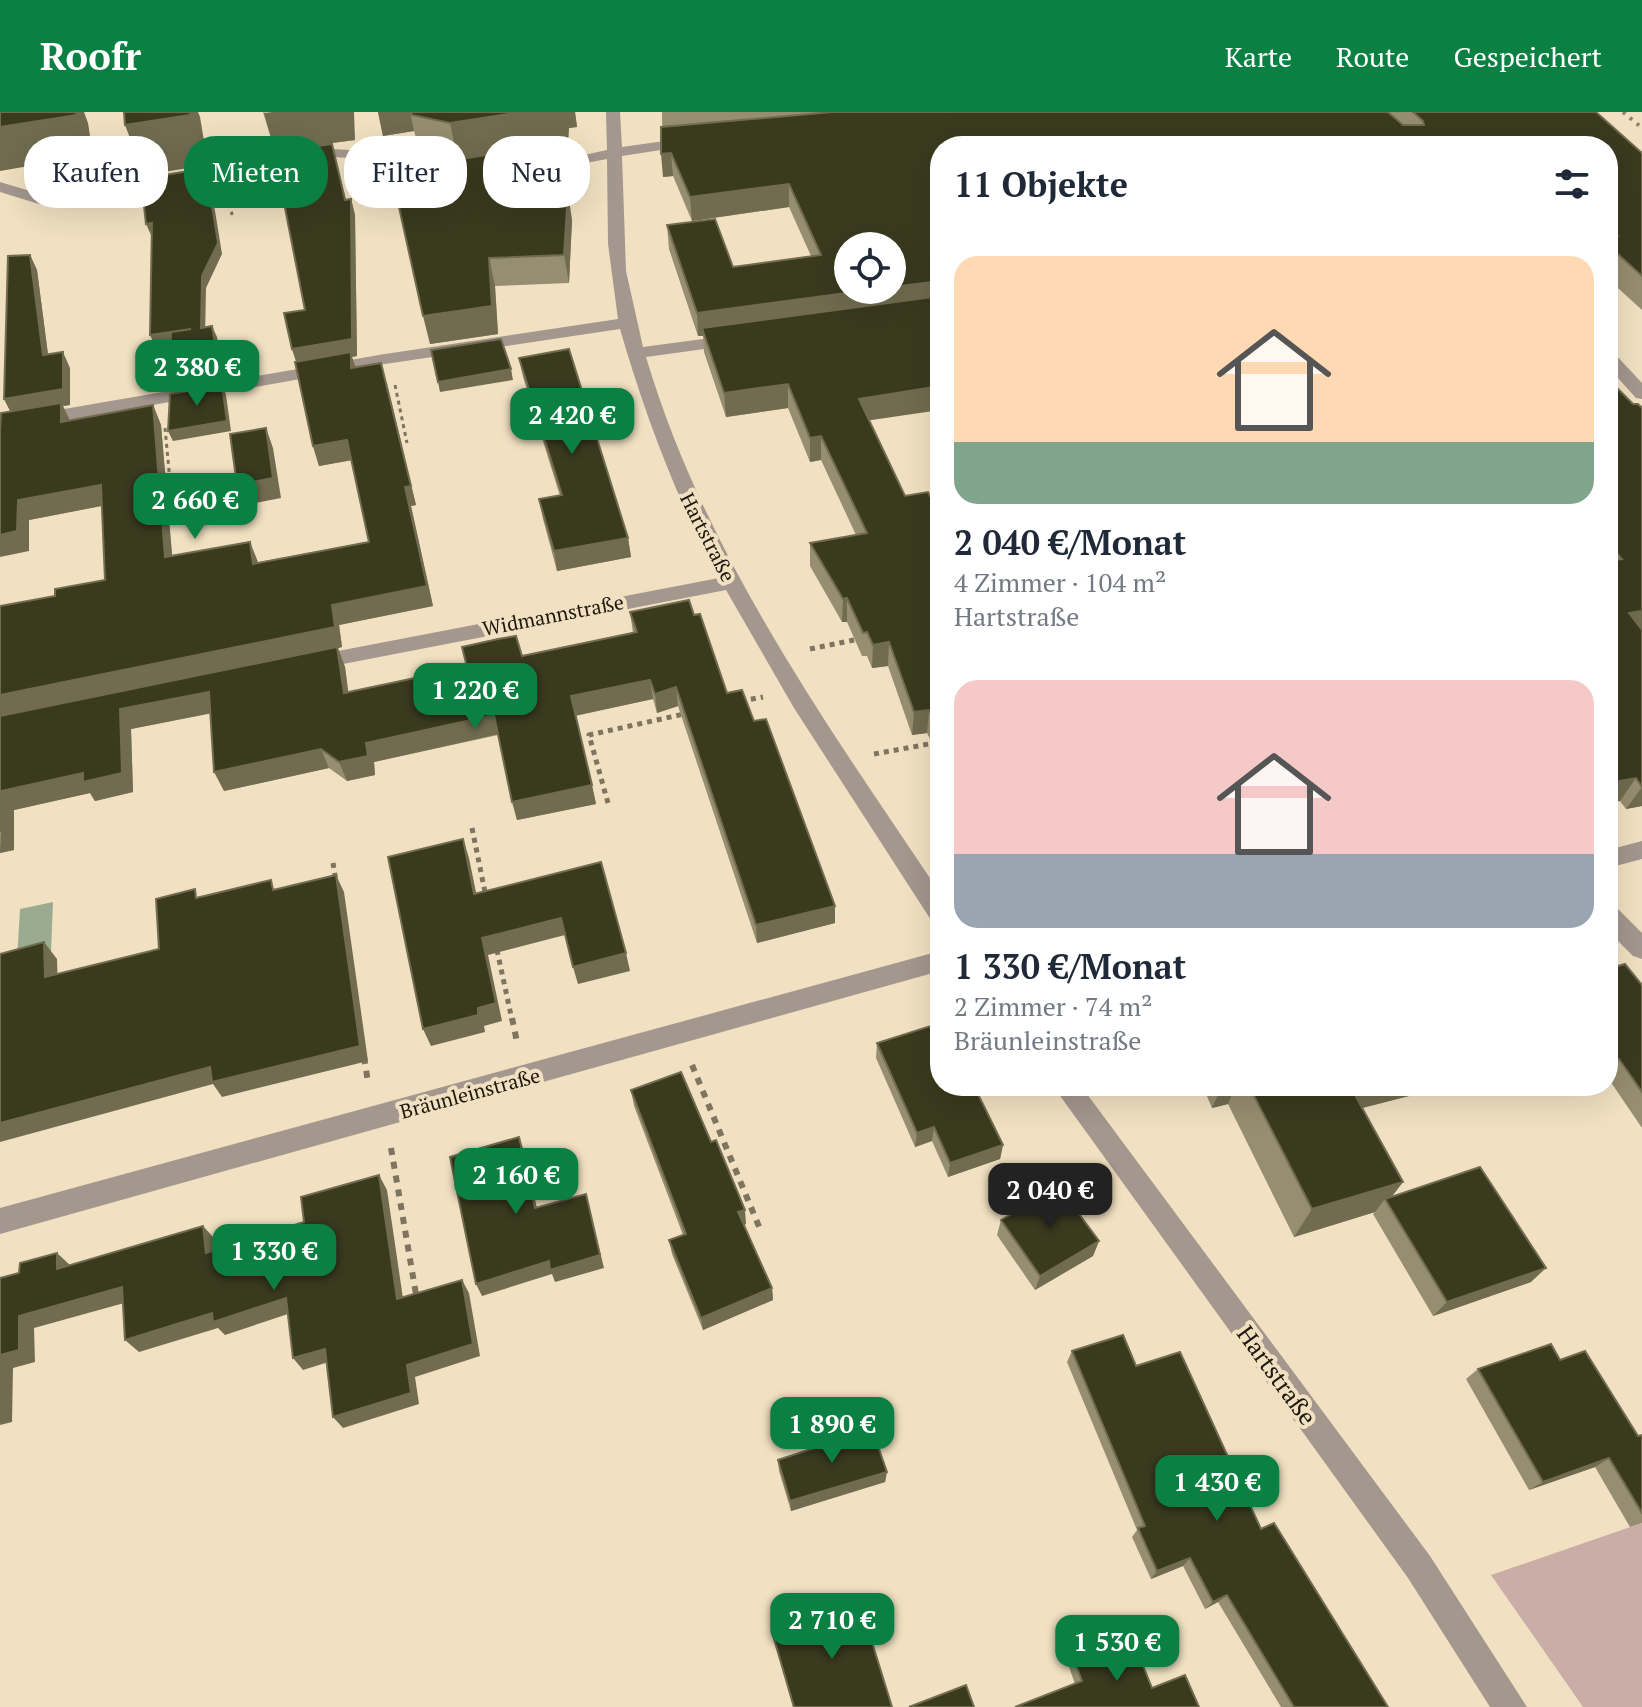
<!DOCTYPE html>
<html lang="de">
<meta charset="utf-8">
<style>
:root{--surface:#fff;--page:#f6f6f7;--text:#1f2937;--muted:#747a83;--accent:#0b8043}
body{margin:0;font-family:"PT Serif",serif;background:var(--page);color:var(--text);height:100vh;display:flex;flex-direction:column;font-size:30px;white-space:nowrap}
*{box-sizing:border-box;margin:0}
p{font-size:26px;color:var(--muted)}
.icon{flex:none;width:44px;height:44px;fill:none;stroke:currentColor;stroke-width:2;stroke-linecap:round;stroke-linejoin:round}
.map{position:relative;flex:1;overflow:hidden}
.panel{position:absolute;left:930px;top:24px;width:688px;height:960px;display:flex;flex-direction:column;background:var(--surface);border-radius:32px;box-shadow:0 8px 32px #0002}
.panel>*{flex:none}
.guide{position:absolute;left:24px;top:24px;width:760px;height:72px;display:flex;gap:16px}
.buttons{position:absolute;left:834px;top:120px;display:grid;gap:16px}
.buttons a{display:grid;place-items:center;width:72px;height:72px;border-radius:50%;background:var(--surface);box-shadow:0 8px 32px #0002;font-size:40px}
.price{position:absolute;translate:-50% -68px;padding:0 18px;border-radius:16px;background:var(--accent);color:#fff;font-size:26px;line-height:52px;filter:drop-shadow(0 2px 4px #0008)}
.price::after{content:'';position:absolute;left:50%;top:48px;width:24px;height:18px;margin-left:-12px;background:inherit;clip-path:polygon(0 0,100% 0,50% 100%)}
.price.selected{background:#222;color:#fff}
ul{padding:0;list-style:none}
li{display:grid;align-content:center;gap:16px;height:424px;padding:0 24px}
li span{display:grid;place-items:center;height:248px;border-radius:24px;color:#555}
li>.icon{margin-inline-start:auto}
span .icon{width:144px;height:144px;fill:#fffc;stroke-width:1}
li b{font-size:34px}
h2{display:flex;justify-content:space-between;align-items:center;height:96px;padding:0 24px;font-size:34px}
.pill{padding:0 28px;border-radius:32px;background:var(--surface);box-shadow:0 8px 32px #0002;font-size:28px;line-height:72px}
.pill.selected{background:var(--accent);color:#fff}
header{display:flex;align-items:center;gap:48px;box-sizing:border-box;height:112px;padding:0 40px;background:var(--accent);color:#fff}
header strong{font-size:38px}
nav{display:flex;gap:44px;margin-inline-start:auto;font-size:28px}
.map>svg:first-child{display:block}
.green{fill:#c9ada6}
.water{fill:#9aab90}
.lines{fill:none;stroke-linecap:round;stroke-linejoin:round}
.path-far2{stroke:#7f7460;stroke-width:3;stroke-dasharray:4 4;stroke-linecap:butt}
.path-far1{stroke:#7f7460;stroke-width:5;stroke-dasharray:5 5;stroke-linecap:butt}
.path{stroke:#7f7460;stroke-width:6;stroke-dasharray:7 7;stroke-linecap:butt}
.minor{fill:#a3978e;fill-rule:evenodd}
.rail{stroke:#8e836d;stroke-width:4;stroke-dasharray:3 6;stroke-linecap:butt}
.wall{fill:#968e70}
.shaded-wall{fill:#716c50}
.building{fill:#3a3a1f;stroke:#716c50;stroke-width:2}
.labels{text-anchor:middle;dominant-baseline:central;stroke-width:8;stroke-linejoin:round;paint-order:stroke}
.street-label{font-size:20px;fill:#1e180d;stroke:#f1e1c2}
.near-street-label{font-size:24px;fill:#1e180d;stroke:#f1e1c2}
</style>
<header>
<strong>Roofr</strong>
<nav><a>Karte</a><a>Route</a><a>Gespeichert</a></nav>
</header>
<div class="map">
<svg width="1642" height="1595" viewBox="0 0 1642 1595">
<rect width="100%" height="100%" fill="#f1e1c2"/>
<!-- green -->
<polygon class="green" points="1642,1411 1642,1595 1583,1595 1491,1463"/>
<!-- water -->
<polygon class="water" points="53,790 51,841 17,848 20,797"/>
<g class="lines">
<!-- path-far2 -->
<g class="path-far2">
<polyline points="229,84 232,103"/>
<polyline points="395,273 407,331"/>
<polyline points="165,316 172,390"/>
</g>
<!-- path-far1 -->
<g class="path-far1">
<polyline points="171,388 172,395"/>
<polyline points="810,537 859,527"/>
<polyline points="741,589 763,585"/>
<polyline points="874,642 940,630"/>
<polyline points="608,691 589,623 684,602"/>
<polyline points="472,716 486,785"/>
<polyline points="333,751 336,769"/>
<polyline points="497,838 512,908"/>
</g>
<!-- path -->
<g class="path">
<polyline points="512,906 517,930"/>
<polyline points="364,945 368,970"/>
<polyline points="692,953 760,1117"/>
<polyline points="391,1036 417,1188"/>
</g>
<!-- minor -->
<g class="minor">
<path d="M606 0H620L622 35 693 25 700 29 693 33 622 44 626 159 643 235 733 223 742 228 733 233 646 245C705 443 826 611 940 781V811L931 808 794 596 726 478 312 558 301 551 312 544 719 466C676 386 645 303 620 217L385 252 0 320V308L385 242 618 207 608 132 607 47 533 61 525 56 607 38Z"/>
<polygon points="331,37 352,38 465,67 457,72 352,46 331,45 39,92 0,80 0,70 40,82"/>
<polygon points="1608,240 1614,241 1642,271 1642,287 1636,286 1608,255"/>
<polygon points="1642,729 1642,747 1608,756 1608,738"/>
<polygon points="1608,793 1617,796 1642,821 1642,847 1633,844 1608,819"/>
<polygon points="940,839 940,859 0,1122 0,1096"/>
<polygon points="1053,974 1081,974 1430,1444 1527,1595 1490,1595 1408,1466"/>
</g>
<!-- rail -->
<polyline class="rail" points="1623,0 1642,16"/>
</g>
<!-- wall -->
<g class="wall">
<polygon points="263,0 355,28 332,31 346,88 351,87 355,103 357,244 352,245 356,255 387,271 416,393 411,394 433,494 339,513 342,535 338,536 345,555 348,580 633,521 630,500 694,503 727,581 754,609 835,811 757,831 678,594 657,601 653,587 576,603 596,692 517,708 498,623 374,650 375,663 347,669 329,656 224,679 210,601 131,617 133,680 95,689 90,681 14,698 14,738 0,741 55,484 105,468 102,394 29,408 29,439 11,300 4,287 30,143 37,158 48,242 70,256 70,293 63,294 70,308 153,293 161,313 172,444 259,450 369,430 351,348 319,354 313,334 296,250 292,237 305,198 275,40"/>
<polygon points="378,0 575,0 577,15 569,16 567,41 564,42 566,58 565,80 572,108 569,171 495,174 498,222 430,232 426,62 423,51 414,19 383,24"/>
<polygon points="662,0 1596,0 1642,41 1642,198 1608,167 1608,34 940,34 869,309 905,384 940,404 940,646 927,621 912,623 888,554 872,556 867,544 862,544 847,510 842,510 810,454 810,431 856,423 821,348 810,350 788,296 726,305 704,240 703,224 698,224 669,137 667,113 733,155 811,144 789,95 692,109 673,64 663,65"/>
<polygon points="519,246 628,426 631,445 557,459 543,407 539,387 560,384 523,265"/>
<polygon points="1608,267 1633,292 1642,296 1642,694 1626,697 1620,689 1608,691"/>
<polygon points="1608,840 1618,854 1642,873 1642,1016 1608,966"/>
<polygon points="877,931 1003,1033 1000,1047 948,1065 932,1029 915,1035 876,946"/>
<polygon points="1189,974 1448,974 1362,996 1403,1070 1392,1084 1531,1170 1433,1204 1373,1102 1375,1100 1294,1125 1228,992 1212,996 1203,975 1191,979"/>
<polygon points="631,978 711,1030 746,1112 744,1113 772,1176 773,1188 703,1218 672,1142 669,1128 683,1123 634,994"/>
<polygon points="1001,1108 1099,1129 1093,1144 1035,1178 997,1123"/>
<polygon points="1072,1239 1136,1254 1261,1417 1388,1595 1281,1595 1218,1490 1205,1497 1183,1454 1151,1467 1132,1425 1137,1418 1067,1250"/>
<polygon points="1560,1248 1638,1324 1642,1323 1642,1411 1630,1415 1595,1355 1529,1378 1466,1267 1478,1257"/>
<polygon points="778,1348 887,1360 885,1370 791,1399 779,1359"/>
<polygon points="772,1520 892,1595 793,1595"/>
<polygon points="1073,1545 1152,1576 1075,1572 1068,1552"/>
</g>
<!-- shaded-wall -->
<g class="shaded-wall">
<polygon points="76,0 84,0 88,11 93,43 0,59 0,15"/>
<polygon points="190,0 198,0 200,5 208,53 144,63 125,13"/>
<polygon points="272,0 354,0 355,28 332,31 349,104 276,42 264,1"/>
<polygon points="378,0 410,0 414,19 383,24"/>
<polygon points="522,0 575,0 577,15 569,16 567,41 564,42 566,58 563,108 460,59 450,11"/>
<polygon points="1499,28 1497,34 1452,34"/>
<polygon points="671,41 673,64 663,65 661,42"/>
<polygon points="206,56 210,68 222,142 206,176 205,227 201,216"/>
<polygon points="789,72 789,95 692,109 690,85"/>
<polygon points="568,80 572,108 569,171 564,143"/>
<polygon points="351,87 355,103 357,244 352,245 357,260 351,256 298,254 292,237"/>
<polygon points="152,111 157,122 151,123 146,112"/>
<polygon points="30,143 37,158 50,258 43,243"/>
<polygon points="489,146 495,174 498,222 430,232 423,204"/>
<polygon points="940,169 940,192 702,216 703,224 698,224 697,201 869,178 892,178 892,175"/>
<polygon points="212,214 217,225 223,267 174,275 170,264"/>
<polygon points="191,217 195,229 155,234 150,223"/>
<polygon points="63,240 70,256 70,293 63,294 71,311 12,303 4,287"/>
<polygon points="381,251 416,393 411,394 433,494 339,513 342,535 338,536 345,555 351,600 344,581 338,536 0,605 0,583 332,493 405,375"/>
<polygon points="511,257 513,268 440,280 438,270"/>
<polygon points="788,272 788,296 726,305 724,281"/>
<polygon points="222,273 226,283 231,319 173,329 168,319"/>
<polygon points="940,274 940,298 858,310 859,287"/>
<polygon points="153,293 161,313 174,465 165,445"/>
<polygon points="266,316 273,336 281,386 245,393 237,373"/>
<polygon points="821,324 821,348 810,350 810,326"/>
<polygon points="347,328 353,348 319,354 313,334"/>
<polygon points="101,373 111,392 29,408 29,439 0,445 0,423 18,388"/>
<polygon points="628,426 631,445 557,459 554,439"/>
<polygon points="250,430 258,450 261,471 253,452"/>
<polygon points="847,486 847,510 842,510 843,487"/>
<polygon points="1642,499 1642,520 1629,501"/>
<polygon points="889,530 888,554 872,556 873,533"/>
<polygon points="650,568 653,587 575,604 571,584"/>
<polygon points="676,575 678,594 657,601 655,582"/>
<polygon points="209,580 218,600 131,617 133,680 95,689 90,681 14,698 14,738 0,741 1,679 120,597"/>
<polygon points="929,598 927,621 912,623 914,600"/>
<polygon points="494,603 499,622 374,650 375,663 347,669 339,650 366,631"/>
<polygon points="321,637 329,656 224,679 214,660"/>
<polygon points="1636,666 1620,689 1608,691 1608,671"/>
<polygon points="592,673 596,692 517,708 512,690"/>
<polygon points="1642,675 1642,694 1626,697"/>
<polygon points="463,727 469,746 480,800 474,782"/>
<polygon points="336,763 344,780 368,949 222,985 213,972 0,1030 0,1011"/>
<polygon points="835,794 835,811 757,831 756,813"/>
<polygon points="561,806 565,823 488,843 502,909 484,914 485,920 431,934 423,917 478,896 482,826"/>
<polygon points="44,830 57,847 58,881 45,865"/>
<polygon points="626,841 630,859 578,872 573,855"/>
<polygon points="1619,947 1608,959 1608,954 1614,948"/>
<polygon points="1194,974 1203,974 1191,979"/>
<polygon points="1222,974 1236,974 1228,992 1212,996"/>
<polygon points="1351,974 1448,974 1331,1004"/>
<polygon points="934,1015 932,1029 915,1035 917,1021"/>
<polygon points="519,1025 524,1039 540,1109 535,1096"/>
<polygon points="1003,1033 1000,1047 948,1065 950,1051"/>
<polygon points="379,1063 387,1078 405,1200 397,1187"/>
<polygon points="1403,1070 1387,1091 1385,1087 1375,1100 1294,1125 1312,1097"/>
<polygon points="586,1082 604,1156 555,1170 552,1162 482,1184 476,1172"/>
<polygon points="745,1098 746,1112 740,1114 738,1100"/>
<polygon points="203,1114 215,1127 218,1155 206,1141"/>
<polygon points="1099,1129 1093,1144 1035,1178 1040,1164"/>
<polygon points="57,1141 71,1154 57,1157"/>
<polygon points="1546,1156 1531,1170 1433,1204 1447,1190"/>
<polygon points="462,1168 469,1181 480,1244 415,1265 419,1292 343,1316 333,1305 407,1253"/>
<polygon points="122,1175 135,1188 34,1216 35,1250 13,1256 12,1310 0,1313 0,1243 19,1204"/>
<polygon points="772,1176 773,1188 703,1218 701,1206"/>
<polygon points="286,1186 297,1199 225,1223 218,1216 139,1240 125,1228 212,1201"/>
<polygon points="325,1237 335,1248 303,1258 293,1246"/>
<polygon points="1609,1346 1595,1355 1529,1378 1543,1370"/>
<polygon points="887,1360 885,1370 791,1399 790,1389"/>
<polygon points="1190,1446 1183,1454 1151,1467 1157,1459"/>
<polygon points="1227,1483 1218,1490 1205,1497 1213,1490"/>
</g>
<!-- building -->
<g class="building">
<polygon points="0,0 76,0 77,3 0,15"/>
<polygon points="124,0 190,0 190,3 125,13"/>
<polygon points="411,0 522,0 450,11 412,3"/>
<polygon points="832,0 1388,0 1403,13 1424,13 1423,9 1413,0 1596,0 1642,41 1642,164 1608,133 1608,125 1618,124 1608,114 1608,34 1505,34 1499,28 1452,34 940,34 940,169 892,175 892,134 848,134 848,178 869,178 697,201 667,113 715,107 733,155 821,143 789,72 690,85 671,41 661,42 661,15"/>
<polygon points="562,31 559,80 568,80 564,143 489,146 492,194 423,204 393,68 427,62 421,40 455,48"/>
<polygon points="332,32 345,88 351,87 352,227 292,237 284,201 305,198 274,40"/>
<polygon points="206,56 218,131 202,164 201,216 212,214 219,255 170,264 171,220 191,217 150,223 152,111 146,112 141,67"/>
<polygon points="30,143 43,243 63,240 63,277 4,287 8,144"/>
<polygon points="940,184 940,274 859,287 905,384 928,380 940,404 940,618 929,598 914,600 889,530 873,533 867,520 863,521 847,486 843,487 810,431 867,421 821,324 810,326 788,272 724,281 702,216"/>
<polygon points="501,227 511,257 438,270 431,238"/>
<polygon points="569,237 628,426 554,439 539,387 562,383 519,246"/>
<polygon points="351,240 351,256 381,251 411,374 405,375 427,474 332,493 335,515 0,583 0,494 55,484 55,477 105,468 101,373 18,388 17,419 0,423 0,320 1,301 61,291 61,310 153,293 165,445 250,430 253,452 369,430 347,328 313,334 295,250"/>
<polygon points="1608,267 1633,292 1638,292 1642,296 1642,499 1629,501 1642,518 1642,675 1636,666 1608,671 1608,449 1622,447 1608,431"/>
<polygon points="222,273 227,309 168,319 170,282"/>
<polygon points="266,316 273,366 237,373 230,322"/>
<polygon points="689,488 694,503 700,502 727,581 742,578 754,609 766,607 835,794 756,813 676,575 655,582 650,568 571,584 592,673 512,690 494,603 366,631 368,644 339,650 321,637 214,660 209,580 120,597 122,661 83,670 83,661 1,679 0,720 0,604 337,535 344,581 467,555 462,535 498,527 516,524 522,544 637,520 630,500"/>
<polygon points="463,727 474,782 601,750 626,841 573,855 561,806 482,826 496,891 478,896 478,903 423,917 388,745"/>
<polygon points="336,763 360,934 212,970 210,955 0,1011 0,842 44,830 45,865 159,837 156,787 195,777 196,786 271,768 273,778"/>
<polygon points="1608,840 1618,854 1625,852 1642,873 1642,980 1619,947 1614,948 1608,940"/>
<polygon points="940,911 940,974 974,974 1003,1033 950,1051 934,1015 917,1021 877,931"/>
<polygon points="681,960 711,1030 716,1028 745,1098 738,1100 772,1176 701,1206 669,1128 686,1122 631,978"/>
<polygon points="1249,974 1351,974 1350,974 1403,1070 1312,1097"/>
<polygon points="519,1025 535,1096 586,1082 600,1143 550,1158 549,1149 476,1172 450,1045"/>
<polygon points="1480,1055 1546,1156 1447,1190 1385,1087"/>
<polygon points="379,1063 397,1187 462,1168 473,1232 407,1253 411,1281 333,1305 325,1237 293,1246 286,1186 213,1210 212,1201 125,1228 122,1175 19,1204 19,1238 0,1243 0,1166 19,1161 20,1151 57,1141 57,1157 203,1114 206,1141 304,1110 301,1085"/>
<polygon points="1059,1075 1099,1129 1040,1164 1001,1108"/>
<polygon points="1123,1223 1136,1254 1180,1240 1261,1417 1274,1411 1388,1595 1294,1595 1227,1483 1213,1490 1190,1446 1157,1459 1138,1416 1145,1414 1072,1239"/>
<polygon points="1551,1232 1560,1248 1585,1239 1638,1324 1642,1323 1642,1401 1609,1346 1543,1370 1478,1257"/>
<polygon points="872,1317 887,1360 790,1389 778,1348"/>
<polygon points="859,1488 892,1595 794,1595 772,1520"/>
<polygon points="1131,1524 1152,1576 1185,1563 1199,1595 1015,1595 1082,1569 1073,1545"/>
<polygon points="966,1573 974,1595 909,1595"/>
</g>
<g class="labels">
<!-- street labels -->
<g class="street-label">
<text transform="translate(708 425) rotate(63)">Hartstraße</text>
<text transform="translate(553 503) rotate(-11)">Widmannstraße</text>
<text transform="translate(470 981) rotate(-15)">Bräunleinstraße</text>
</g>
<!-- near-street labels -->
<g class="near-street-label">
<text transform="translate(1277 1263) rotate(54)">Hartstraße</text>
</g>
</g>
</svg>
<div class="buttons">
<a><svg class="icon" aria-label="locate" viewBox="0 0 24 24"><circle cx="12" cy="12" r="6"/><path d="M12 2v4M12 18v4M2 12h4M18 12h4"/></svg></a>
</div>
<b class="price" style="left:197px;top:296px">2 380 €</b>
<b class="price" style="left:572px;top:344px">2 420 €</b>
<b class="price" style="left:195px;top:429px">2 660 €</b>
<b class="price" style="left:475px;top:619px">1 220 €</b>
<b class="price" style="left:516px;top:1104px">2 160 €</b>
<b class="price selected" style="left:1050px;top:1119px">2 040 €</b>
<b class="price" style="left:274px;top:1180px">1 330 €</b>
<b class="price" style="left:832px;top:1353px">1 890 €</b>
<b class="price" style="left:1217px;top:1411px">1 430 €</b>
<b class="price" style="left:832px;top:1549px">2 710 €</b>
<b class="price" style="left:1117px;top:1571px">1 530 €</b>
<div class="guide">
<a class="pill">Kaufen</a>
<a class="pill selected">Mieten</a>
<a class="pill">Filter</a>
<a class="pill">Neu</a>
</div>
<section class="panel">
<h2>11 Objekte<svg class="icon" aria-label="filters" viewBox="0 0 24 24"><path d="M4 7h16M4 17h16"/><circle cx="9" cy="7" r="2"/><circle cx="15" cy="17" r="2"/></svg></h2>
<ul>
<li><span style="background:linear-gradient(#ffd9b3 75%,#7fa58c 0)"><svg class="icon" aria-label="home" viewBox="0 0 24 24"><path d="M3 11l9-7 9 7M6 9v11h12V9"/></svg></span><div><b>2 040 €/Monat</b><p>4 Zimmer · 104 m²</p><p>Hartstraße</p></div></li>
<li><span style="background:linear-gradient(#f6c9c9 70%,#9aa5b1 0)"><svg class="icon" aria-label="home" viewBox="0 0 24 24"><path d="M3 11l9-7 9 7M6 9v11h12V9"/></svg></span><div><b>1 330 €/Monat</b><p>2 Zimmer · 74 m²</p><p>Bräunleinstraße</p></div></li>
</ul>
</section>
</div>
